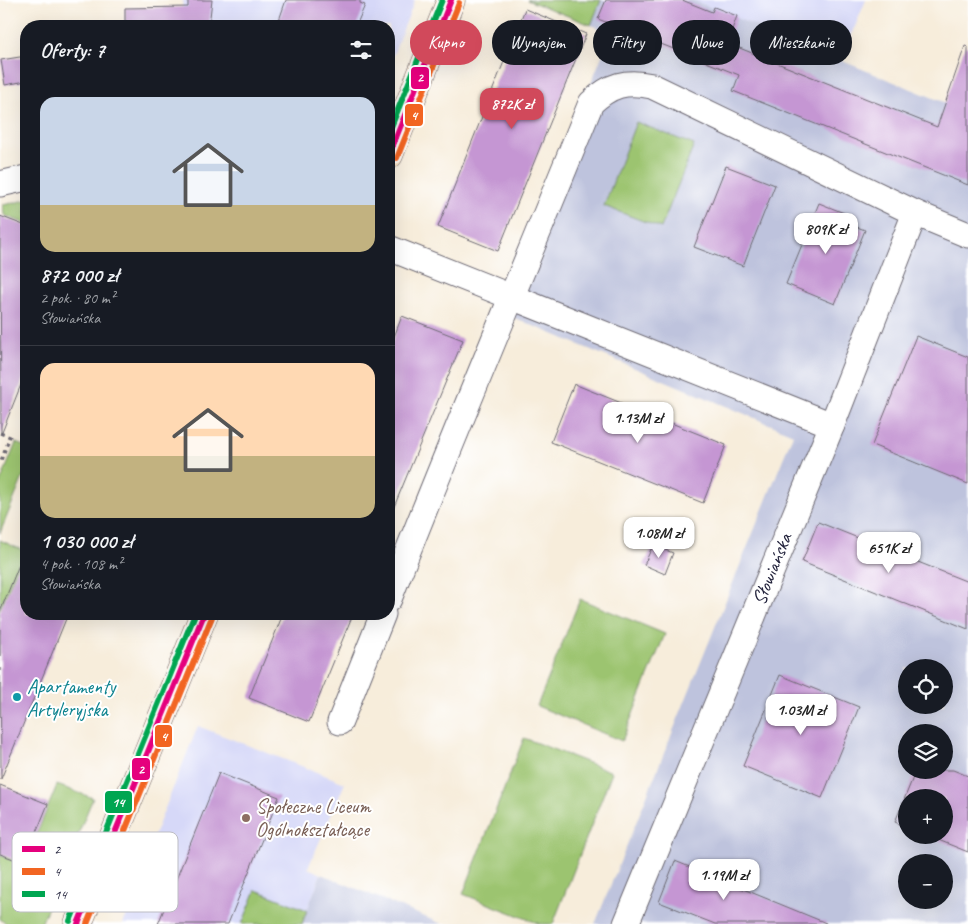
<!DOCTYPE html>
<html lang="pl">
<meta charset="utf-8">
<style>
:root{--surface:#171b24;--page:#242831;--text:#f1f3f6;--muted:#9ea1a6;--line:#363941;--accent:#d1495b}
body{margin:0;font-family:Caveat,sans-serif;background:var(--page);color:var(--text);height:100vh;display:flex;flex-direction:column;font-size:19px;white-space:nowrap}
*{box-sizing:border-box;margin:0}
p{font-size:16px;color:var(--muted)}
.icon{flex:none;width:28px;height:28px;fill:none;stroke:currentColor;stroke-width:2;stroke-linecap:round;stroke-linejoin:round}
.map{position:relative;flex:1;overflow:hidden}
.panel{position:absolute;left:20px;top:20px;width:375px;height:600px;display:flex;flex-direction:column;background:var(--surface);border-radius:20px;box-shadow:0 5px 20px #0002}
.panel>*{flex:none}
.guide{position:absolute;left:410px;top:20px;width:475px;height:45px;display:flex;gap:10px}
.tools{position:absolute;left:898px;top:659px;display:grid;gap:10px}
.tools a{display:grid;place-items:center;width:55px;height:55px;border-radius:50%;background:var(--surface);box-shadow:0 5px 20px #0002;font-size:25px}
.price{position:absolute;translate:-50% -42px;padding:0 11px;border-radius:10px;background:#fff;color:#222;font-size:16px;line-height:32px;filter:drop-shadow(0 1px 2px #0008)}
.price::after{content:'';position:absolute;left:50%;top:30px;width:15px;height:11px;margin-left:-8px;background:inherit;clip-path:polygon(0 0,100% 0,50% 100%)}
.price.on{background:var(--accent);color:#fff}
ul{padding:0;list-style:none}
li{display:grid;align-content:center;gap:10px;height:265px;padding:0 20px}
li+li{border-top:1px solid var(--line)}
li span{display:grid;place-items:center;height:155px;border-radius:15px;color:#555}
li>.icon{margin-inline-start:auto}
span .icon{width:90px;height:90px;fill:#fffc;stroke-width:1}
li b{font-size:21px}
h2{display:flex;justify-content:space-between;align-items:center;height:60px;padding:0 20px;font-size:21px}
.chip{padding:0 18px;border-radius:22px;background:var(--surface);box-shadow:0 5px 20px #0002;font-size:18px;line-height:45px}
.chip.on{background:var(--accent);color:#fff}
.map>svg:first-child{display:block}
.built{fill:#d6d8f8}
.industrial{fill:#bec3dd;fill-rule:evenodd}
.green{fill:#9cc470;stroke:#5f7356}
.building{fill:#c596d3}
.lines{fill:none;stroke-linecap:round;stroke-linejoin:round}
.street-casing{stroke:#6d6973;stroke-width:27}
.secondary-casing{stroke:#6d6973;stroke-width:29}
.path{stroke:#6d6973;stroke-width:3;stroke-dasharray:4 4;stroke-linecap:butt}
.street{stroke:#fff;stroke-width:25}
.secondary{stroke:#fde5c5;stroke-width:28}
.bus-1-casing{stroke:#fff;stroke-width:10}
.bus-2-casing{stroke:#fff;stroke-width:10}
.bus-3-casing{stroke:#fff;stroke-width:10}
.bus-1{stroke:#e5007d;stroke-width:6}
.bus-2{stroke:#f26522;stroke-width:6}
.bus-3{stroke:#00a651;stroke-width:6}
.culture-dot{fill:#0f9aa8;stroke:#fff;stroke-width:2}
.education-dot{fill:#8d6e63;stroke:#fff;stroke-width:2}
.labels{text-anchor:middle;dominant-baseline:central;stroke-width:4;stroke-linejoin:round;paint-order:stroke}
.street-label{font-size:20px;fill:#22223b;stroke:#fff}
.culture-label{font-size:20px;fill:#0d838f;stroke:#fff;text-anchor:start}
.education-label{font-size:20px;fill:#785e54;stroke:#fff;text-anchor:start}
.key{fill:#fff;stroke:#bdbdc4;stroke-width:1}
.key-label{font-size:14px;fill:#22223b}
.line-badge{stroke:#fff;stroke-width:2}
.badge-label{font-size:14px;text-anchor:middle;font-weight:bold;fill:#fff}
</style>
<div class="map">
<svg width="968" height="924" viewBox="0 0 968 924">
<rect width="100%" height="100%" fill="#fff"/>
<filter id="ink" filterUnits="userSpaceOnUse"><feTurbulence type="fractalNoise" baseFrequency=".02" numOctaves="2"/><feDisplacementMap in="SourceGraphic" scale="10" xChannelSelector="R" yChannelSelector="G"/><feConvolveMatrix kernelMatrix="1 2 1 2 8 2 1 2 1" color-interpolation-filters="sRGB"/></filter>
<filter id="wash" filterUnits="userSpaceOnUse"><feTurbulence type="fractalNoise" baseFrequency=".0096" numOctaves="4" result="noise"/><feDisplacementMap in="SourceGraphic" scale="20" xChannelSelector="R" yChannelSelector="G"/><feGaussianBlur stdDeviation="1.12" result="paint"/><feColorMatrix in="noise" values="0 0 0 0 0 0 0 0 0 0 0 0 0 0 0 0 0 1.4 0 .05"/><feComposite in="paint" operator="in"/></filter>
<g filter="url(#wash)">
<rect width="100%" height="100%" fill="#f7eddb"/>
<!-- built -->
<g class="built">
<polygon points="183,0 415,0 389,65 389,26 180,26"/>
<polygon points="692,0 866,0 841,61"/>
<polygon points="198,726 345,783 308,868 321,874 302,924 123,924 138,888 147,853"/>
</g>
<!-- industrial -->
<g class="industrial">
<path d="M601 0H692L968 112V924H595L793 434 500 312 611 33 591 25ZM906 668H944V705H906ZM906 732H944V770H906ZM906 798H944V835H906ZM906 862H944V900H906Z"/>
<polygon points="321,874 442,924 302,924"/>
</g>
<!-- green -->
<g class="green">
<polygon points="527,0 601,0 591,25"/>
<polygon points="636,122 694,145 661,228 604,206"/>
<polygon points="26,200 26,224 4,215 3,205"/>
<polygon points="16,443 26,447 26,470 0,533 0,483"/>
<polygon points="0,540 24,551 0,609"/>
<polygon points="580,599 665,634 622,741 537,706"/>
<polygon points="524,738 612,772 553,924 540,924 463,894"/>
<polygon points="57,785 93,798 41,924 6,924 0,919 0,855 24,865"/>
<polygon points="256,890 307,910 302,924 242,924"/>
</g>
<g id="blocks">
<!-- building -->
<g class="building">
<polygon points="188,0 212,0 209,26 125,26 125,8 188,7"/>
<polygon points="286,0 360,0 360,3 365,5 356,26 277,26"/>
<polygon points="606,0 682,0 712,12 714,7 737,16 727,43 937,127 965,46 968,47 968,185 733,91 739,75 598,19"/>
<polygon points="525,9 586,34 498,251 438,227"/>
<polygon points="26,56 26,81 5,85 1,60"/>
<polygon points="726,166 775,185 743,266 694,247"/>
<polygon points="819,203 844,213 841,221 865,230 835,304 786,284"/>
<polygon points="0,216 26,226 26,372 1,435"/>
<polygon points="402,316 463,340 389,519 389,350"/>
<polygon points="916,336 968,357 968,484 872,445"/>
<polygon points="574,384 726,445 703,503 551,442"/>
<polygon points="818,522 968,582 968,629 802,562"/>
<polygon points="653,545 673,553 665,574 644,565"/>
<polygon points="25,550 26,614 68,614 1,779 0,612"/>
<polygon points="283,614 353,614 309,722 249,698"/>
<polygon points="780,675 859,707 822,798 743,766"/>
<polygon points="916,770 953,770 968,776 968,852 926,835 944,835 944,798 906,798 906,827 895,822"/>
<polygon points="219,773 279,797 228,924 158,924"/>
<polygon points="0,785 48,804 24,863 0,854"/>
<polygon points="675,861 826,923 826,924 715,924 659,902"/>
</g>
</g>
</g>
<g filter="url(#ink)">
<use href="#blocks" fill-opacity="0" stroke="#6d6973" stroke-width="1"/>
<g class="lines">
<!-- street casing -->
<g class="street-casing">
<g id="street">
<polyline points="0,184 26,178"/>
<polyline points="389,248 832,425"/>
<path d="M389 599C454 433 524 269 591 103 610 85 626 80 652 86L915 213 968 235"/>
<polyline points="340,722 383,614"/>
<polyline points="626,924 832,425 915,213"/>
</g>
</g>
<!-- secondary casing -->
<g class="secondary-casing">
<g id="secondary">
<polyline points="389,155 451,0"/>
<polyline points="78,924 204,614"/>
</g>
</g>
<!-- path -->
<polyline class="path" points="0,433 10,437 0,463"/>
<!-- street -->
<use href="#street" class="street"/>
<!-- secondary -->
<use href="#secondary" class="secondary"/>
<!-- bus-1 casing -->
<g class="bus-1-casing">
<g id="bus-1">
<polyline points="389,155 451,0"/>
<polyline points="78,924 204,614"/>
</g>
</g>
<!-- bus-2 casing -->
<g class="bus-2-casing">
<g id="bus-2">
<polyline points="397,158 459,3"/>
<polyline points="87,924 212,617"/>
</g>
</g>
<!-- bus-3 casing -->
<g class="bus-3-casing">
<g id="bus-3">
<polyline points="389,132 442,0"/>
<polyline points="70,921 195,614"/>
</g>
</g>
<!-- bus-1 -->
<use href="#bus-1" class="bus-1"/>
<!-- bus-2 -->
<use href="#bus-2" class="bus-2"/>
<!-- bus-3 -->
<use href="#bus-3" class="bus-3"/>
</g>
</g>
<!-- markers -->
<circle class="culture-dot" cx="17" cy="697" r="5"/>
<circle class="education-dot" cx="246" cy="818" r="5"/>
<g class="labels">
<!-- street labels -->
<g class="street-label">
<text transform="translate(772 569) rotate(-68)">Słowiańska</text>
</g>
<!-- culture labels -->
<g class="culture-label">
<text x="27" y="686">Apartamenty<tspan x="27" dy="23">Artyleryjska</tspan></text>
</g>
<!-- education labels -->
<g class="education-label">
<text x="256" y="806">Społeczne Liceum<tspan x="256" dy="23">Ogólnokształcące</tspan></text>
</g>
</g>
<!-- legend -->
<rect x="12" y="832" width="166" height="80" rx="8" class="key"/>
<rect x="22" y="846" width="23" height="6" fill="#e5007d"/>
<rect x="22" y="868" width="23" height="7" fill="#f26522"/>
<rect x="22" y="891" width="23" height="6" fill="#00a651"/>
<g class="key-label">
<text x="54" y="854">2</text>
<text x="54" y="876">4</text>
<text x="54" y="899">14</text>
</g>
<g class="line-badge">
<rect x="410" y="66" width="20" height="24" rx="5" fill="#e5007d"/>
<rect x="404" y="103" width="20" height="24" rx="5" fill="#f26522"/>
<rect x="154" y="724" width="19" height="24" rx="5" fill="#f26522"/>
<rect x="131" y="757" width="20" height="24" rx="5" fill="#e5007d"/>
<rect x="104" y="790" width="29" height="24" rx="5" fill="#00a651"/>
</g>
<g class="badge-label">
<text x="420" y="82">2</text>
<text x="414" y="120">4</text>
<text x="164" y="741">4</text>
<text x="141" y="774">2</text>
<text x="118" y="807">14</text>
</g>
</svg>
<div class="tools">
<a><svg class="icon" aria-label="locate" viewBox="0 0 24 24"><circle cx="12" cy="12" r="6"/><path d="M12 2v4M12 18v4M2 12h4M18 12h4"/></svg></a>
<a><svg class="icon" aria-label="layers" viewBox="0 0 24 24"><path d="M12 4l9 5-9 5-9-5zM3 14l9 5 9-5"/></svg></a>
<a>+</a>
<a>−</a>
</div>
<b class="price on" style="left:512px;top:130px">872K zł</b>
<b class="price" style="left:826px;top:255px">809K zł</b>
<b class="price" style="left:638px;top:444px">1.13M zł</b>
<b class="price" style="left:659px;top:559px">1.08M zł</b>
<b class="price" style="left:889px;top:574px">651K zł</b>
<b class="price" style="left:801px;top:736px">1.03M zł</b>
<b class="price" style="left:724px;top:901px">1.19M zł</b>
<div class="guide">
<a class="chip on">Kupno</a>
<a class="chip">Wynajem</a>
<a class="chip">Filtry</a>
<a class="chip">Nowe</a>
<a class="chip">Mieszkanie</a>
</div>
<section class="panel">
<h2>Oferty: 7<svg class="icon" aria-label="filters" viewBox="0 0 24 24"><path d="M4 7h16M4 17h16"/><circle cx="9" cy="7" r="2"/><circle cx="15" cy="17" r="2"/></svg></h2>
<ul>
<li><span style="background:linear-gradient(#c9d6e8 70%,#c2b280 0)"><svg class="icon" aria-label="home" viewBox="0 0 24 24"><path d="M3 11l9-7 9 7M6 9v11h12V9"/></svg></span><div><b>872 000 zł</b><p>2 pok. · 80 m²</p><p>Słowiańska</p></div></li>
<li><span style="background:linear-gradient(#ffd9b3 60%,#c2b280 0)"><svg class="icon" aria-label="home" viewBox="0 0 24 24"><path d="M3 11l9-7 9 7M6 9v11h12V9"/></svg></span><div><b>1 030 000 zł</b><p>4 pok. · 108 m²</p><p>Słowiańska</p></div></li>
</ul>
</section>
</div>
